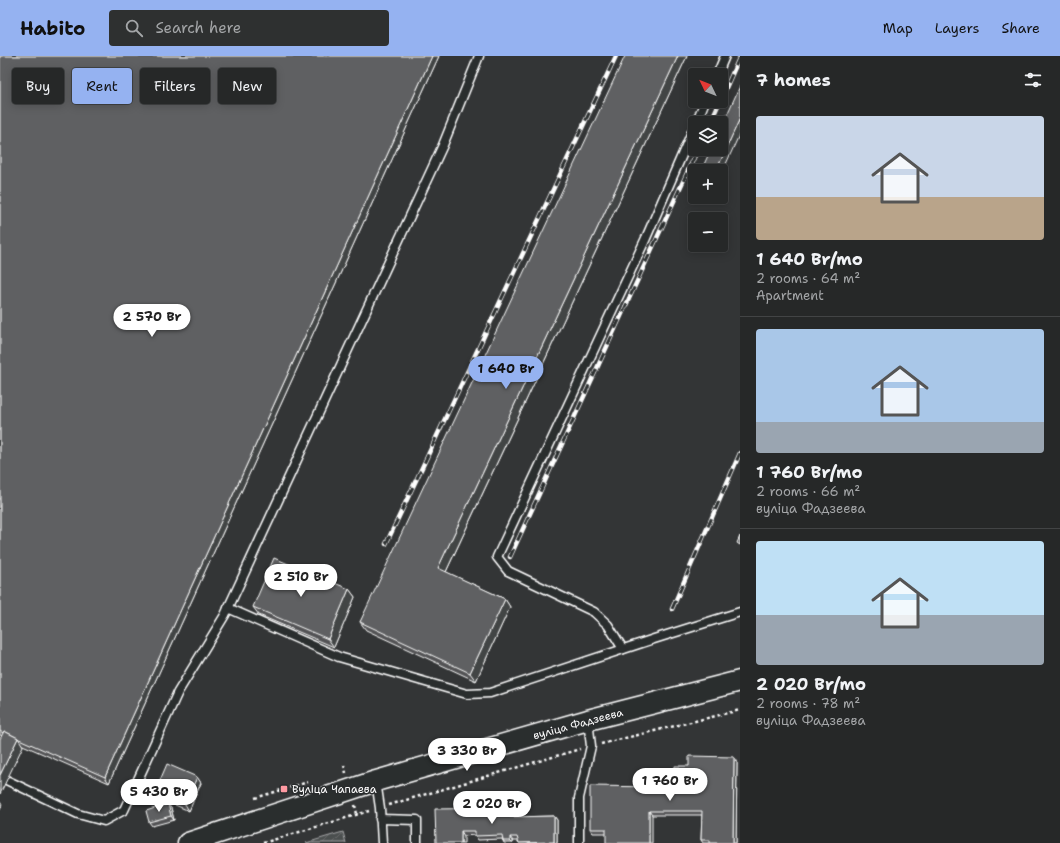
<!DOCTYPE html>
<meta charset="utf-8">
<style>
:root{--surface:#262828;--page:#2e3030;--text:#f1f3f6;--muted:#a4a6a8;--line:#424445;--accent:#95b2f1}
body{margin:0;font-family:"Shantell Sans",sans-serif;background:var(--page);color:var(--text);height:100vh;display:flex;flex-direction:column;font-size:15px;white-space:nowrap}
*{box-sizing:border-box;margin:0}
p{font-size:13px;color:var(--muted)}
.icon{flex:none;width:22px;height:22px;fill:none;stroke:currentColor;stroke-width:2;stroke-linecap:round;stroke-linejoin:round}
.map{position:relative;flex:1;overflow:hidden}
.side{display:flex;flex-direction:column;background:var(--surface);width:320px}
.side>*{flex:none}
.hud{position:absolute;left:12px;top:12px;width:380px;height:36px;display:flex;gap:8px}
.needle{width:26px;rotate:313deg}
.buttons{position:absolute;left:688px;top:12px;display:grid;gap:8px}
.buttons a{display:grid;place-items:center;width:40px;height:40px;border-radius:4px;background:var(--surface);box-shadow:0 2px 10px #0003,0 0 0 1px var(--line);font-size:20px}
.price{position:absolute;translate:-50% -34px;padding:0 9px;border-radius:14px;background:#fff;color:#222;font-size:13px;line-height:26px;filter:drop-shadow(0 1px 2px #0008)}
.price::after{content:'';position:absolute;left:50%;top:24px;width:12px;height:9px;margin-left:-6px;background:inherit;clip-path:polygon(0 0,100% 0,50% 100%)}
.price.current{background:var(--accent);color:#111}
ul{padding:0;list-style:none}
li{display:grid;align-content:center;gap:8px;height:212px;padding:0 16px}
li+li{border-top:1px solid var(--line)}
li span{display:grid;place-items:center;height:124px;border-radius:4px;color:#555}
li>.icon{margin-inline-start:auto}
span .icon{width:72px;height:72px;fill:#fffc;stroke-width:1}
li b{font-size:17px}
h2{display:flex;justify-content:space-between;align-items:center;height:48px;padding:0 16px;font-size:17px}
.pill{padding:0 14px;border-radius:4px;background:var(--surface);box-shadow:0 2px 10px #0003,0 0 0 1px var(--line);font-size:14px;line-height:36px}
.pill.current{background:var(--accent);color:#111}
header{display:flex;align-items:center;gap:24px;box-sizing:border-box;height:56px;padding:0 20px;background:var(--accent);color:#111}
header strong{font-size:19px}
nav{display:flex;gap:22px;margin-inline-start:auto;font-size:14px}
.search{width:280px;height:36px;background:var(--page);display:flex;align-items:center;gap:10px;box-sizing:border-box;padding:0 14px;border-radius:4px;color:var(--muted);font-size:15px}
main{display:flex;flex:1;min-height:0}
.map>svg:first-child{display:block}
.garden{fill:url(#garden-furrows);stroke:#a6a7a8}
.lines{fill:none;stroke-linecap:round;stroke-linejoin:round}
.service-casing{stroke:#fff;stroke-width:11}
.tertiary-casing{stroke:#fff;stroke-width:23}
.path{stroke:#fff;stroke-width:2.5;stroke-dasharray:3 3;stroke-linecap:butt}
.service{stroke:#2a2d2e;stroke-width:8}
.tertiary{stroke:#2a2d2e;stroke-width:20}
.rail-casing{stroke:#fff;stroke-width:4.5}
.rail{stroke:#2a2d2e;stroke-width:3;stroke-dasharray:9;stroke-linecap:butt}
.wall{fill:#525354;stroke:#fff}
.shaded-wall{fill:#424445;stroke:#fff}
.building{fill:#5f6162;stroke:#fff}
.poi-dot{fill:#ff9aa2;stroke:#2a2d2e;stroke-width:1.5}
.labels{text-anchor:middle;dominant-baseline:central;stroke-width:3;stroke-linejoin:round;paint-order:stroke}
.street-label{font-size:11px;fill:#fff;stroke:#2a2d2e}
.poi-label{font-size:11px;fill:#fff;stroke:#2a2d2e;text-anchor:start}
</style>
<header>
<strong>Habito</strong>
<div class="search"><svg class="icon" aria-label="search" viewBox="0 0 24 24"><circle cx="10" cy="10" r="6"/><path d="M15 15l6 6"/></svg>Search here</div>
<nav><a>Map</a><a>Layers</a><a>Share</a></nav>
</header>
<main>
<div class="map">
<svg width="740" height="787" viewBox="0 0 740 787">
<defs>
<pattern id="garden-furrows" width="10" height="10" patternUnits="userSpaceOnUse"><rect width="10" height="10" fill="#4c4f50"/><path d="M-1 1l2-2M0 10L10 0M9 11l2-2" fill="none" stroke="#67696a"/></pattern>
</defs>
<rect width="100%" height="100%" fill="#333536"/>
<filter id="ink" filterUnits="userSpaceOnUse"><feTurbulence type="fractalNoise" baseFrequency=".025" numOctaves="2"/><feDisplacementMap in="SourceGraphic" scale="8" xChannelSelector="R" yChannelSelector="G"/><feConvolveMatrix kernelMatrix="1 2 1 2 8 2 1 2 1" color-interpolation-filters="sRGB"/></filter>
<g filter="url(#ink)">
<!-- garden -->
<polygon class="garden" points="343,776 346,787 306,787"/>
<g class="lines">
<!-- service casing -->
<g class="service-casing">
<g id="service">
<polyline points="717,19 725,0"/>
<polyline points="696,67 705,45"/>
<polyline points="228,552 339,601 467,638 490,637 654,583 740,556"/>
<polyline points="623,593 608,569 594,556 508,515 497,501 646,182 695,69"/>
<polyline points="0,721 78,758 104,765 124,754 178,636 225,559 443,89 479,0"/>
<polyline points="376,725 380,752 382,787"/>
<polyline points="380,763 417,764 417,787"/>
<polyline points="579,787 579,742 591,690 588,664"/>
</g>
</g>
<!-- tertiary casing -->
<g class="tertiary-casing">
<polyline id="tertiary" points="188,787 376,725 588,664 740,625"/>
</g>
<!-- path -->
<g class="path">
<polyline points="601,688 740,654"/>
<polyline points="344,709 346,717"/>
<polyline points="255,742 308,726"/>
<polyline points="355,749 357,758"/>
<polyline points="389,749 580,693"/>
<polyline points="263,787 369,755"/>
</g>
<!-- service -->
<use href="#service" class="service"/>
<!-- tertiary -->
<use href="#tertiary" class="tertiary"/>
<!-- rail casing -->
<g class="rail-casing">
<g id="rail">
<polyline points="721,43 740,0"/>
<polyline points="710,67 720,45"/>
<polyline points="386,488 616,0"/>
<polyline points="510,501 698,93"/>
<polyline points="672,553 740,397"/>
</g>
</g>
<!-- rail -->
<use href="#rail" class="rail"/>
</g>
<!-- wall -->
<g class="wall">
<polygon points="0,0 439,0 109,727 0,679"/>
<polygon points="687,0 446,516 505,543 510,551 476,625 366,574 360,566"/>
<polygon points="349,533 355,541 334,591 259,559 253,551"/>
<polygon points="734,701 737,705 736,787 703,787 701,784 702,759 652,759 606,777 593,777 590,773 689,710"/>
<polygon points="197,721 201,727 189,755 159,742 155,736"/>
<polygon points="171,752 174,764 152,770 149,766"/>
<polygon points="510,752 513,756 513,761 554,760 557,764 557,787 519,787 518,785 513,785 513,787 504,787 502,783 478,784 475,779 464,780 436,787"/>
</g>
<!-- shaded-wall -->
<g class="shaded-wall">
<polygon points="432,0 439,0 109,727 105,721"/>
<polygon points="678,0 687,0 444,520 438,512"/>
<polygon points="740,62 740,77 721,119 721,115 716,115"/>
<polygon points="349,533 355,541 334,591 328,583"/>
<polygon points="505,543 510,551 476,625 470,617"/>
<polygon points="18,682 23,690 0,738 0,719"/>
<polygon points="734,701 737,705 736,787 733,787"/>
<polygon points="197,721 201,727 189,755 185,748"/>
<polygon points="0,746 2,749 0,754"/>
<polygon points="168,748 171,752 174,764 171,760"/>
<polygon points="510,752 513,756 513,765 510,761"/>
<polygon points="649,755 652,759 652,787 649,787"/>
<polygon points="554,760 557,764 557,787 555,787 554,786"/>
<polygon points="461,775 464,780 464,787 461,787"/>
<polygon points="510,781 513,785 513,787 512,787 510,785"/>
</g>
<!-- building -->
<g class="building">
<polygon points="0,0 432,0 105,721 19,683 18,682 4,675 3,677 0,675"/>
<polygon points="625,0 678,0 438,512 505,543 470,617 360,566"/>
<polygon points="740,30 740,62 716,115 701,115 711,93 721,93 721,72"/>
<polygon points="740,480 740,489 737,487"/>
<polygon points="274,502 349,533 328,583 253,551"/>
<polygon points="4,675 18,682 0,719 0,683"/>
<polygon points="689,700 734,701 733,787 710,787 710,784 701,784 702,755 649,755 649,787 606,787 606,773 590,773 590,730 656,731 656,719 674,719 675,710 689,710"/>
<polygon points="167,708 197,721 185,748 155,736"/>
<polygon points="168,748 171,760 149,766 146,755"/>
<polygon points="510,752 510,761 554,760 554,786 519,787 517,781 510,781 510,785 503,785 502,779 475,780 475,775 461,775 461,787 436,787 435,753"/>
</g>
</g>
<!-- markers -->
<rect class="poi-dot" x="280" y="729" width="8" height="8" rx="2"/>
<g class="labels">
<!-- street labels -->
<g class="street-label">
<text transform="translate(578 668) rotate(-15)">вуліца Фадзеева</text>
</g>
<!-- poi labels -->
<g class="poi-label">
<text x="292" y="733">Вуліца Чапаева</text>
</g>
</g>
</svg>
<div class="buttons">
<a><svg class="needle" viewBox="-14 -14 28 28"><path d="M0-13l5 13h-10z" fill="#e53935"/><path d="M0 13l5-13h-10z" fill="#a4a6a8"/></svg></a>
<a><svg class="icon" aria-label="layers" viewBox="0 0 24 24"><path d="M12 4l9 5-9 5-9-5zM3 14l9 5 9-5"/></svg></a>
<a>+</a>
<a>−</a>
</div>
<b class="price" style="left:152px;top:282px">2 570 Br</b>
<b class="price current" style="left:506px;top:334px">1 640 Br</b>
<b class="price" style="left:301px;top:542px">2 510 Br</b>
<b class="price" style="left:467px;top:716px">3 330 Br</b>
<b class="price" style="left:670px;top:746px">1 760 Br</b>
<b class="price" style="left:159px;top:757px">5 430 Br</b>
<b class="price" style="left:492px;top:769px">2 020 Br</b>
<div class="hud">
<a class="pill">Buy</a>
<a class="pill current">Rent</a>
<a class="pill">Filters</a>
<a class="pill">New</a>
</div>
</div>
<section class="side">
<h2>7 homes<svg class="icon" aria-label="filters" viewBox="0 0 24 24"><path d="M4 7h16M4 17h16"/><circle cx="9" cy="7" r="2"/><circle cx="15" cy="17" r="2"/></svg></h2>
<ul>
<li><span style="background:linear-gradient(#c9d6e8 65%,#b9a48a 0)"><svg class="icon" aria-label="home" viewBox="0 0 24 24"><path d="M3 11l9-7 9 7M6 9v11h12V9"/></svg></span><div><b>1 640 Br/mo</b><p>2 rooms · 64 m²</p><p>Apartment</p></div></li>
<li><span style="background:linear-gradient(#a9c7e8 75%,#9aa5b1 0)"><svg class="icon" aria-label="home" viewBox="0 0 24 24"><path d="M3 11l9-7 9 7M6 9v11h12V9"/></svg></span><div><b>1 760 Br/mo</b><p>2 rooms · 66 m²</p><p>вуліца Фадзеева</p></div></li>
<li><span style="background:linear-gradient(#bfe0f5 60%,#9aa5b1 0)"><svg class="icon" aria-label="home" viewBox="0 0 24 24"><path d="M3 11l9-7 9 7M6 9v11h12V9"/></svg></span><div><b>2 020 Br/mo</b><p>2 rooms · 78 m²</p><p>вуліца Фадзеева</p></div></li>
</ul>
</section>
</main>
